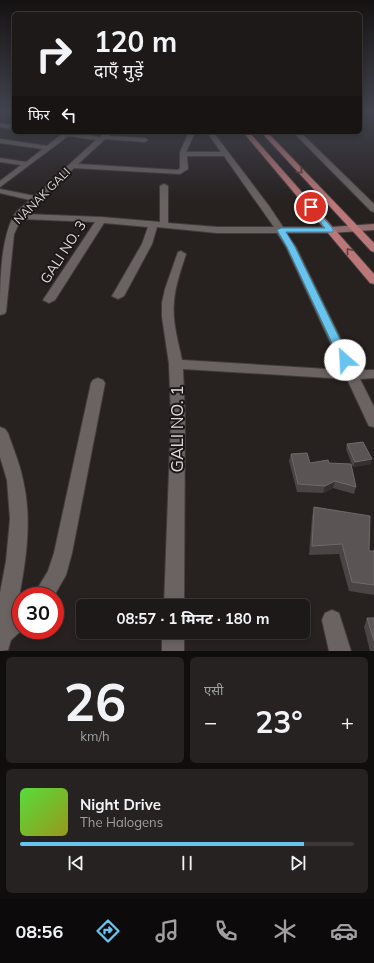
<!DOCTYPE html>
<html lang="hi">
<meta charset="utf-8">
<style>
:root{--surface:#1d1918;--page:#252221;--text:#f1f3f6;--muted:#a0a0a2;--line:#3b3837;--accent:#67c4ef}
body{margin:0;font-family:Mulish,"Noto Sans Devanagari",sans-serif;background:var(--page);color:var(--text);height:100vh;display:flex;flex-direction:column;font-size:15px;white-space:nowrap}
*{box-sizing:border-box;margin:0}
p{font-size:13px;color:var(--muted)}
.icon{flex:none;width:22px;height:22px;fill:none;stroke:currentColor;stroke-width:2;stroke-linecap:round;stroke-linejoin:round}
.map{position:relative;height:651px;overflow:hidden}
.details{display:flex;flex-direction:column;gap:6px;padding:6px;background:#100e0d;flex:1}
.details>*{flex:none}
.banner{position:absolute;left:12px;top:12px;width:350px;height:122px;border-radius:6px;box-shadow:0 2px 6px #0003,0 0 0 1px var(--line);background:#1d1918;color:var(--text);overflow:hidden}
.speed{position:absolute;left:12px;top:587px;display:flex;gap:8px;font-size:20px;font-weight:700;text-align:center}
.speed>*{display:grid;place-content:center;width:52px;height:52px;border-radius:50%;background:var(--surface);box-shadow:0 2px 6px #0003,0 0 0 1px var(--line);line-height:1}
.speed .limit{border:6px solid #d22;background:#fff;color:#111}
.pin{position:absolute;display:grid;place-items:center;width:34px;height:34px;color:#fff;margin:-17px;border:2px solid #fff;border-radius:50%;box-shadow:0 1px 4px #0007}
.me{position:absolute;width:44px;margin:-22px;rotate:334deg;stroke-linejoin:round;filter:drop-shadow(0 0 3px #0008)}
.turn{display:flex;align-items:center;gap:14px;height:84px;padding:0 16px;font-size:18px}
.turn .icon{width:52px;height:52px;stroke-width:2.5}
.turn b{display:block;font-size:28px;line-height:34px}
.then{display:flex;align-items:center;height:38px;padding:0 16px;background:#0003;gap:8px;font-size:15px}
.big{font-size:30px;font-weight:700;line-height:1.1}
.details .card{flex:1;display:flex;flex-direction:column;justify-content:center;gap:6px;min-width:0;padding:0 14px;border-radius:6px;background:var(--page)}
.details .dial{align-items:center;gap:0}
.dial b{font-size:52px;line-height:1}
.song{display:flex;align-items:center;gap:12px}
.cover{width:48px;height:48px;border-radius:6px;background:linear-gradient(135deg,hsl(110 70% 55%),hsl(60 70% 35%))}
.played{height:4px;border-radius:2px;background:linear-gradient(90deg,var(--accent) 85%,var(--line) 85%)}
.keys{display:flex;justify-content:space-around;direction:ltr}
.heat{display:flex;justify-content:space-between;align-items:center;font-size:22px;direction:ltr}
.details .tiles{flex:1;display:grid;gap:6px;grid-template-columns:1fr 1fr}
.card:last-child{grid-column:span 2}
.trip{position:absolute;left:76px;top:599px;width:234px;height:40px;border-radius:6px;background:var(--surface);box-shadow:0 2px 6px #0003,0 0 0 1px var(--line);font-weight:700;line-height:40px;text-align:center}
.menu{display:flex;height:64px;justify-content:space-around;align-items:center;background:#0c0a0a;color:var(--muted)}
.menu .icon{width:28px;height:28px}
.menu .on{color:var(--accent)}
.menu b{font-size:18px;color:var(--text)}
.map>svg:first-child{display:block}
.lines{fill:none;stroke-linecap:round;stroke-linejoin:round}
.street-casing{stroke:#413c3c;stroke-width:2}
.secondary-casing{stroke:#413c3c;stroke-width:2}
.primary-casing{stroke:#413c3c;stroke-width:2}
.street{fill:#6a6362;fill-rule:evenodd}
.secondary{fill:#936d6d;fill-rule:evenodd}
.primary{fill:#bc7778;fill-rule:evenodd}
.wall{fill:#4b4444}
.shaded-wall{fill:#362f2f}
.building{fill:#5b5454;stroke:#6f6969}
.oneway{stroke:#5d3d3e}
.route{fill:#67c4ef;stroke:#437f9b}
.labels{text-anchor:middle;stroke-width:4;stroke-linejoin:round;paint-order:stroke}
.far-street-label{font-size:12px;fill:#dedada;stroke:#1d1717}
.street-label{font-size:14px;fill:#dedada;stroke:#1d1717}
.near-street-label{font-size:17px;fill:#dedada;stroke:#1d1717}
</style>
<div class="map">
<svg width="374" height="651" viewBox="0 0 374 651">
<rect width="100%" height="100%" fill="#272120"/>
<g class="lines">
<defs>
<path id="street" d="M0 123 14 125V129L0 127Z
M49 132H67L100 137 105 132H112L109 136 145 138 148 140 145 142 105 139 78 164 178 170 180 168V152L189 132H195L186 152H221L207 132H213L269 206 283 227H331L336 230 331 233H286L296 247 356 370H374V378L360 379 374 407V427L369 426 367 422 347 379 183 369 185 417 184 606H164L171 417 169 364 162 317V303L165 289 178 252 181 251 186 254C181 270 175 286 174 302 172 321 178 341 182 360L343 370 286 247 277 233H217L157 227 152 244 124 296 118 299 112 296 142 244 148 227 104 223 55 300 49 303 43 300 95 222 21 219 14 234 6 312 4 314 0 315C0 285 0 241 14 215 18 209 25 205 30 200L0 193V189L35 196 96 140 68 136 0 187V181L21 165 0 162V158L26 162 43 149 0 143V139L47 146 61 135ZM187 156H224L274 227H217L168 223V186L164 184 160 186V222L101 217 25 214 74 168 180 174 188 169Z
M293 132H300L374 204V212L371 211Z
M98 378 103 380 105 383 72 553 66 575 54 596H33L48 571 54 553 91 383 93 380Z
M0 427 5 429 8 433C13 448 20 464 23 480 33 522 25 567 17 608L21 607 22 630 11 640 8 650 0 651V593L6 561 10 519 7 480 0 457Z
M332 610 339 613 351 651H329L322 620 325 613Z
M162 632H184V651H162Z"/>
<path id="secondary" d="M374 224V230L331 233 326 230 331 227Z"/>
<path id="primary" d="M243 132H249L374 274V284L370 283Z
M261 132H267L374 243V252L371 251Z"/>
</defs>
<use href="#street" class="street-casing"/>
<use href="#secondary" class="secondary-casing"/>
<use href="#primary" class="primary-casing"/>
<use href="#street" class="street"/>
<use href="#secondary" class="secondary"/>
<use href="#primary" class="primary"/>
</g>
<path class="wall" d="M347 444 371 464 353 467 346 449Z
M291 454 310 463H329L356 487 354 494 333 488 323 493 297 492 289 461Z
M314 507 369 551H374V595L349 591 339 554 309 555 312 517Z
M367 618H374V651H370L364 627Z"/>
<path class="shaded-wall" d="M372 459 371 464 353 467 355 462Z
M335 481 333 488 323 493 325 486Z"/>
<path class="building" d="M363 442 372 459 355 462 347 444Z
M307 453 310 463 328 460 329 463 351 464 356 487 335 481 325 486 298 484 291 454Z
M314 507 370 516 369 551H374V585L352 582 342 544 312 546Z
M367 618H374V641Z"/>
<defs><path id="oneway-chevron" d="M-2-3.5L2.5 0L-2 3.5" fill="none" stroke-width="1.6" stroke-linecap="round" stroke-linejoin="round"/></defs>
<g class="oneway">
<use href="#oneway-chevron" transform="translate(300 171) rotate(47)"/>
<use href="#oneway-chevron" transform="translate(349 251) rotate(-130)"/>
</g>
<linearGradient id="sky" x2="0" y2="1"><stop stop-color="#151212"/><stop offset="0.55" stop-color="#41434e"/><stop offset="1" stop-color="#41434e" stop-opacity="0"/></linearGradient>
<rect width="374" height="202" fill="url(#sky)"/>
<path class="route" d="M309 206H313L333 229V232H286L295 247 350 360 345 364 340 360 287 247 277 230 281 228H325L309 208Z"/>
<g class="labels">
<g class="far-street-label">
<text transform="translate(42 196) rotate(-45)" y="4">NANAK GALI</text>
</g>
<g class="street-label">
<text transform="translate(63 252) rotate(-57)" y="5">GALI NO. 3</text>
</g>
<g class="near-street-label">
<text transform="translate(177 429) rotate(-90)" y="6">GALI NO. 1</text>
</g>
</g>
</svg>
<div class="speed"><div class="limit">30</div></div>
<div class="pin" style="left:311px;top:207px;background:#d93025"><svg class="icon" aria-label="arrive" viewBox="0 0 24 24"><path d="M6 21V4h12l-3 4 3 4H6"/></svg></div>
<svg class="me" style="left:345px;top:360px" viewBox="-20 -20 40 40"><circle r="19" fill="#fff"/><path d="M0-13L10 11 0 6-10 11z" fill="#67c4ef"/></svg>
<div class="trip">08:57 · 1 मिनट · 180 m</div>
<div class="banner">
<div class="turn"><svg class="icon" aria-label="right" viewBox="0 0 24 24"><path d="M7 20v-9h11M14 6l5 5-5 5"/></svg><div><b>120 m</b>दाएँ मुड़ें</div></div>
<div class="then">फिर<svg class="icon" aria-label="left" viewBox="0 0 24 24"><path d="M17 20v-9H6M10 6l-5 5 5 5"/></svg></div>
</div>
</div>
<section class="details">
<div class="tiles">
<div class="card dial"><b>26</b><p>km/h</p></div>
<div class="card"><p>एसी</p>
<div class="heat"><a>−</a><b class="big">23°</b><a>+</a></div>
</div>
<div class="card">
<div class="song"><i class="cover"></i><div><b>Night Drive</b><p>The Halogens</p></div></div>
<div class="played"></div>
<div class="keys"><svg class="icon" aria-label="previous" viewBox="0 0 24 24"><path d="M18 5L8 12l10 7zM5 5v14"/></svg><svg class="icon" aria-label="pause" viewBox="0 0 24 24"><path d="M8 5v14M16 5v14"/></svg><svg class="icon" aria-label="next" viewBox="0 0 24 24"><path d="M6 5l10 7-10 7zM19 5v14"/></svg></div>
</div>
</div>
</section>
<nav class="menu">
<b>08:56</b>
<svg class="icon on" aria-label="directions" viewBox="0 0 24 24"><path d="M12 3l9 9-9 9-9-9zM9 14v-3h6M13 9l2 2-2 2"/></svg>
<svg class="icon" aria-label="music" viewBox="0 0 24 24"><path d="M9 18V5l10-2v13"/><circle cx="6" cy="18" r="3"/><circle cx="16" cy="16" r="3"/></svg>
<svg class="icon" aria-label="phone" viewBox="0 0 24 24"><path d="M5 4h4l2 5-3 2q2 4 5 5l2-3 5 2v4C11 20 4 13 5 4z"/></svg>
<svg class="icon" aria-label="climate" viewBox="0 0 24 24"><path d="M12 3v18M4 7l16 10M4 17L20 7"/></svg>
<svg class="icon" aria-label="car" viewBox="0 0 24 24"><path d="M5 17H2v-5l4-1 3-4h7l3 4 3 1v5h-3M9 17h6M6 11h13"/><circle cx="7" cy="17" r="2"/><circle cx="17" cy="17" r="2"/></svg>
</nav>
